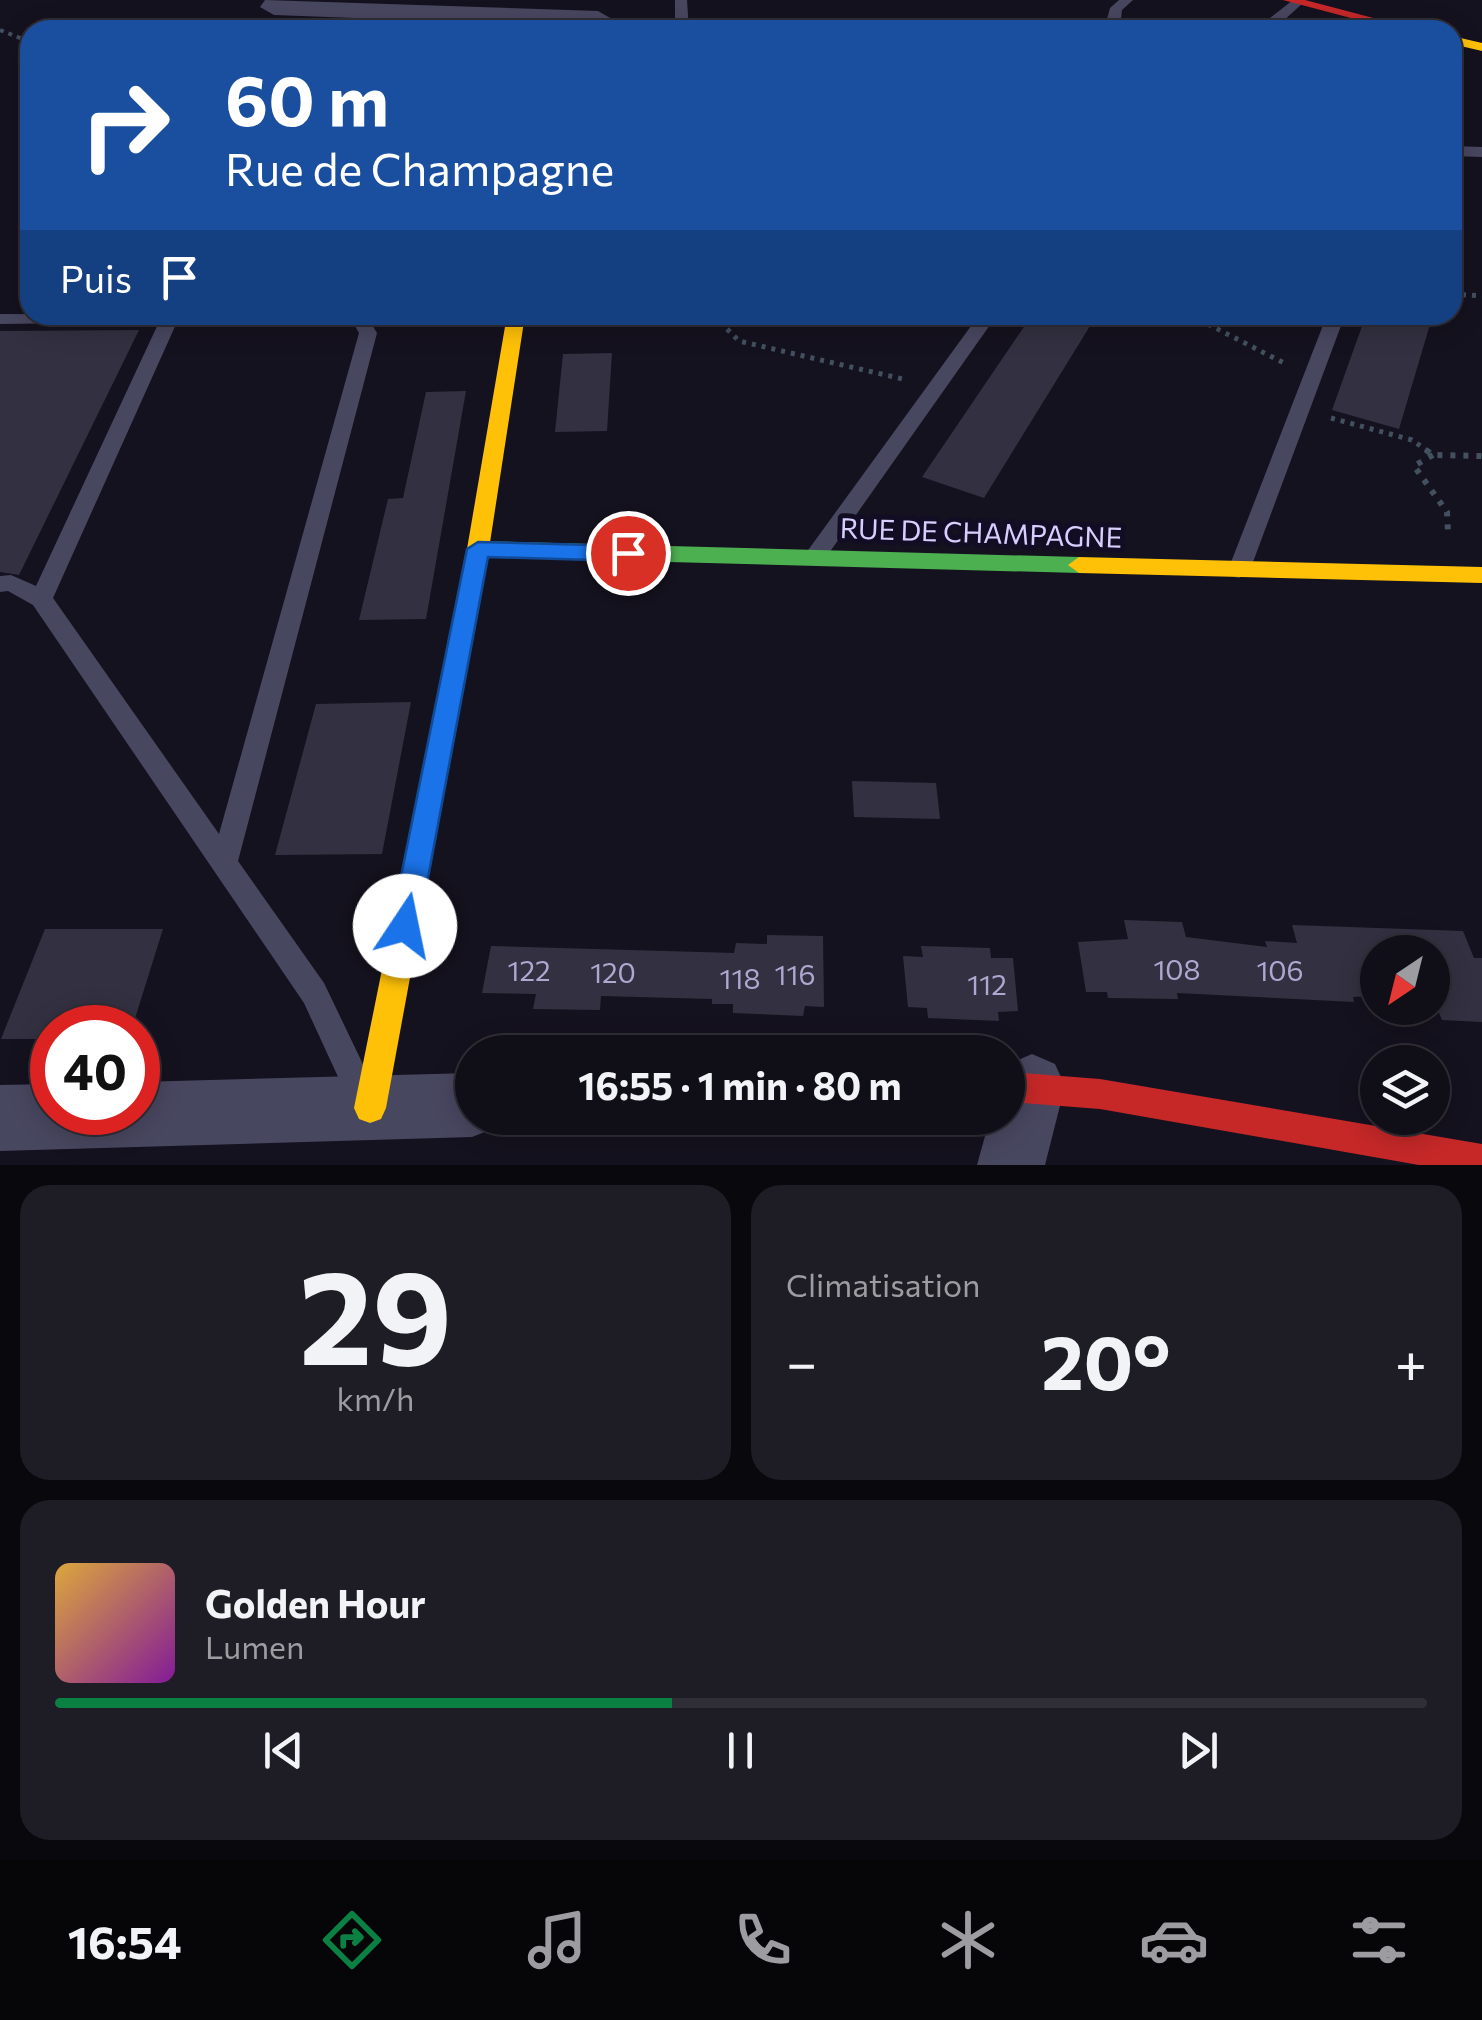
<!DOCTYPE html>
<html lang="fr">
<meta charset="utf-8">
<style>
:root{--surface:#100e17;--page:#1e1c24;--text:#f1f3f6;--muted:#9c9ca1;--line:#302e36;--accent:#0b8043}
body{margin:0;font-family:Commissioner,sans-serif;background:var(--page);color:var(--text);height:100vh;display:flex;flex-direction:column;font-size:38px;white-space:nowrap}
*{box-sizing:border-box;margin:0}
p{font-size:32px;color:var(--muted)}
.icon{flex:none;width:55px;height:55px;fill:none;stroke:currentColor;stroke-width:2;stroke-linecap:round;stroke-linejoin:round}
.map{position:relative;height:1165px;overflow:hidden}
.panel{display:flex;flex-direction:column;gap:20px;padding:20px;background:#09080d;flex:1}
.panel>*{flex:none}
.guide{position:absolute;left:20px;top:20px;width:1442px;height:305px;border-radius:30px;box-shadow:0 5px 25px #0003,0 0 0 2px var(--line);background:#1a4fa0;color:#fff;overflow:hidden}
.needle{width:65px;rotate:215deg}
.fabs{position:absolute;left:1360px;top:935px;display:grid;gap:20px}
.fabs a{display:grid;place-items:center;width:90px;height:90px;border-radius:50%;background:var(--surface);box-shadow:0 5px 25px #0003,0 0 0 2px var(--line);font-size:50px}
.speed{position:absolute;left:30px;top:1005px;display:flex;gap:20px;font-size:50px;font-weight:700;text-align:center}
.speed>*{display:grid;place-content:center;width:130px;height:130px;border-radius:50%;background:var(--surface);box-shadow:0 5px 25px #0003,0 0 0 2px var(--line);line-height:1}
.speed .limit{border:15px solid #d22;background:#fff;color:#111}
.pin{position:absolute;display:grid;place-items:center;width:85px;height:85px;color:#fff;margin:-42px;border:5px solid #fff;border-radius:50%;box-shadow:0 2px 10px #0007}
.me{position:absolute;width:110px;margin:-55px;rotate:11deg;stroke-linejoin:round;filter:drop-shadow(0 0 8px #0008)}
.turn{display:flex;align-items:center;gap:35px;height:210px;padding:0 40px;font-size:45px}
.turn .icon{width:130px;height:130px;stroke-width:2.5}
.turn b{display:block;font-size:70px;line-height:85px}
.then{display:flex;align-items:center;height:95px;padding:0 40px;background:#0003;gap:20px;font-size:38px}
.big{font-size:75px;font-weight:700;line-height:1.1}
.panel .card{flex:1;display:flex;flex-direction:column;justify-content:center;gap:15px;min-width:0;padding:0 35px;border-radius:30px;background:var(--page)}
.panel .dial{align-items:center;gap:0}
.dial b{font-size:130px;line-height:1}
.song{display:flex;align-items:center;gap:30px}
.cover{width:120px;height:120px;border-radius:15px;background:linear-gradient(135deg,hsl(40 70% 55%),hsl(290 70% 35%))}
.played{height:10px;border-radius:5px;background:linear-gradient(90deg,var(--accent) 45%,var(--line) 45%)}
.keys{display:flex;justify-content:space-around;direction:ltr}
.heat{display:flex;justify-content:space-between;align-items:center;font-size:55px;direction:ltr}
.panel .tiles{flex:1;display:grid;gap:20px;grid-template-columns:1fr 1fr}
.card:last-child{grid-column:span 2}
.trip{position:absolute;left:455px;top:1035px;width:570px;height:100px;border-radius:50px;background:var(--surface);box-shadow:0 5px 25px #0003,0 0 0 2px var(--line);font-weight:700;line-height:100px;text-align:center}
.tab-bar{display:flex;height:160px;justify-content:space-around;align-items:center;background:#060609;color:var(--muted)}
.tab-bar .icon{width:70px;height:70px}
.tab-bar .on{color:var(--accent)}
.tab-bar b{font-size:45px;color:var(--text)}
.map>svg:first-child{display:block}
.building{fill:#333041}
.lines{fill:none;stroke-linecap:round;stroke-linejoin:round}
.path-far2{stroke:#435060;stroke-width:4;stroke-dasharray:4 5;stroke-linecap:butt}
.path-far1{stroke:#435060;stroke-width:5;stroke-dasharray:4 6;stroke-linecap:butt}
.path{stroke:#435060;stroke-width:6;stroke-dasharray:5 8;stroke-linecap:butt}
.lane{fill:#484760;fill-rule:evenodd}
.street{fill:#484760;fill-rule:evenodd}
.fast{fill:#4caf50;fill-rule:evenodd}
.slow{fill:#ffc107;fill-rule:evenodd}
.jam{fill:#c62828;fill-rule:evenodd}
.route{fill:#1a73e8;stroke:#114b97;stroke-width:2.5}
.labels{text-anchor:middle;stroke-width:10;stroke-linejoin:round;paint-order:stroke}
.street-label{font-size:28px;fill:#d7d0ff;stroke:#120d24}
.near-number-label{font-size:28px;fill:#aea8d0}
</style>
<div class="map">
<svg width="1482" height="1165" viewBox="0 0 1482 1165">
<rect width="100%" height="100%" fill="#15121f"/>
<path class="building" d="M1032 315 1090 326 984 498 922 477Z
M1366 315H1408L1431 321 1399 429 1332 410Z
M139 330 19 575 0 572V331Z
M612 353 607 431 555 432 563 354Z
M466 391 426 619 359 620 388 499 403 498 426 392Z
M411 702 382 854 275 855 316 704Z
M852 781 936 783 940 819 854 817Z
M1124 920 1182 922 1186 937 1267 947 1265 941 1297 943 1292 925 1463 931 1474 958H1482V1022L1442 1020 1432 997V952H1378V996L1353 997 1354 1002 1177 993 1178 999 1108 998 1107 992H1086L1078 942 1128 939Z
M45 929H163L132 1028H52V1039H1Z
M767 935 823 936 824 1007 805 1006 803 1016 733 1013V1004H712V999L601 996 600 1010 533 1009 536 994 482 993 491 946 734 953 736 943 767 944Z
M921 946 990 948 991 958H1013L1018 1011 998 1012 999 1021 928 1018 927 1008 908 1007 903 956 923 957Z"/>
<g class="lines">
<path class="path-far2" d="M0 30 30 42"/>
<path class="path-far1" d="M1452 294 1482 296
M713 315 739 341 907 380
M1190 315 1284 363
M1331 418 1412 440 1429 452"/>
<path class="path" d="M1426 450 1433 455 1482 456
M1433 455 1414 466 1447 512 1448 532"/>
<path class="lane" d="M675 0H687L689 30H675Z
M1119 0H1133L1122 10 1121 19 1129 30H1115L1107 19 1110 8Z
M1293 0 1304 2 1281 23 1279 30H1265L1270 18Z
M1452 146 1482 147V157L1452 156Z
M0 314 264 315 255 320 177 322 53 598 219 834 359 333 355 326 337 315 368 318 377 333 238 861 324 983 371 1081 367 1092 356 1096 345 1092 304 1003 33 605 8 591 0 592V576L11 575 36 586 159 322 0 324Z
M979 315H997L822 563H806L803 558 806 553Z
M1327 315H1345L1250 570 1239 578 1231 576 1228 570Z"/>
<path class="street" d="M265 0 598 11 612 19 598 27 274 15 260 7Z
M1032 1054 1055 1064 1065 1086 1045 1165H977L990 1118H1008L1009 1064Z
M472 1073V1118H500L495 1128 472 1137 0 1151V1085L52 1084V1112H138V1082Z"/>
<path class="fast" d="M478 541 1079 557 1090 565 1079 573 478 557 467 549Z"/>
<path class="slow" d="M1452 36 1482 43V51L1452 44Z
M507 315H525L489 549 386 1108 381 1119 370 1123 359 1119 354 1108 467 549Z
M1079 557 1482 567V583L1079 573 1068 565Z"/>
<path class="jam" d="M1283 0H1305L1419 30H1396Z
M1008 1072 1100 1079 1482 1144V1165H1419L1100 1109 1008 1102Z"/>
</g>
<path class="route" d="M478 542 628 546 639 553 628 561 488 557 419 926 415 934 405 938 395 934 391 926 467 549Z"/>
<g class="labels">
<g class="street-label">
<text transform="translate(981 533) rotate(2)" y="10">RUE DE CHAMPAGNE</text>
</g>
<g class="near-number-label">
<text x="1177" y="980">108</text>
<text x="529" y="981">122</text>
<text x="1280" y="981">106</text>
<text x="613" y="983">120</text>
<text x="795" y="985">116</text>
<text x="740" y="989">118</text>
<text x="987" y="995">112</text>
</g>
</g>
</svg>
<div class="fabs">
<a><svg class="needle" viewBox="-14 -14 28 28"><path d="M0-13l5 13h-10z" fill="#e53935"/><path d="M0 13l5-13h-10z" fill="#9c9ca1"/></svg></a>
<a><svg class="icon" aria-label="layers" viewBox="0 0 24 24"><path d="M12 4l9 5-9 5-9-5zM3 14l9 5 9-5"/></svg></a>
</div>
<div class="speed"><div class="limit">40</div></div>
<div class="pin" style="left:628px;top:553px;background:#d93025"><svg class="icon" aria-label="arrive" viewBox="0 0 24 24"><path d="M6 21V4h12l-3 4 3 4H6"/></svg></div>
<svg class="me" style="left:405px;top:926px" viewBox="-20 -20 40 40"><circle r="19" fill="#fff"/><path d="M0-13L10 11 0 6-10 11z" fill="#1a73e8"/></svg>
<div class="trip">16:55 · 1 min · 80 m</div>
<div class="guide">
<div class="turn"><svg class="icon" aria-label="right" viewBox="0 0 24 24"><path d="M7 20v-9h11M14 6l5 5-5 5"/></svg><div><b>60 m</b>Rue de Champagne</div></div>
<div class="then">Puis<svg class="icon" aria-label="arrive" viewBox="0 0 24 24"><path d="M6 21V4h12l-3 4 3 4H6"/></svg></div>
</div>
</div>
<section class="panel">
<div class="tiles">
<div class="card dial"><b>29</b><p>km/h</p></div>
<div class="card"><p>Climatisation</p>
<div class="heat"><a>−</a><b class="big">20°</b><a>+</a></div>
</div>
<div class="card">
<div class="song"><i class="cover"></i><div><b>Golden Hour</b><p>Lumen</p></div></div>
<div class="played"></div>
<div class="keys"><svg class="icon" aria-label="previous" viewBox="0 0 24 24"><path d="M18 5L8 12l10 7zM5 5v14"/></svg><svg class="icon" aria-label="pause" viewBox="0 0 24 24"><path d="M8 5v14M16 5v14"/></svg><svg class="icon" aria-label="next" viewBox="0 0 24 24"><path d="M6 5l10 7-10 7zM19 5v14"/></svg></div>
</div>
</div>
</section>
<nav class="tab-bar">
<b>16:54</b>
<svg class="icon on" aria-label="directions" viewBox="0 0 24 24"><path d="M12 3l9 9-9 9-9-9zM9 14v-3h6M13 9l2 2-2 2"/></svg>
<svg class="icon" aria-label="music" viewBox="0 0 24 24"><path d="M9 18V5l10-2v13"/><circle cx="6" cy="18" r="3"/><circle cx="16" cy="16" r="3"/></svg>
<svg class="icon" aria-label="phone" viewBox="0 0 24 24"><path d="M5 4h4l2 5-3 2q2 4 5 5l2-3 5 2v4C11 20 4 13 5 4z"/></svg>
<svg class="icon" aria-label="climate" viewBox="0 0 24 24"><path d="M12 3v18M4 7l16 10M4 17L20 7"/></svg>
<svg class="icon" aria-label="car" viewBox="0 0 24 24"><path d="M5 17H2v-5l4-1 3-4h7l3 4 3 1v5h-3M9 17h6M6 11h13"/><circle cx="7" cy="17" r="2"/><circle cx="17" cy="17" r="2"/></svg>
<svg class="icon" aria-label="filters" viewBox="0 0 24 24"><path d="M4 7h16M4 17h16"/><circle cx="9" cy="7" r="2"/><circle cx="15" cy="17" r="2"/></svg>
</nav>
